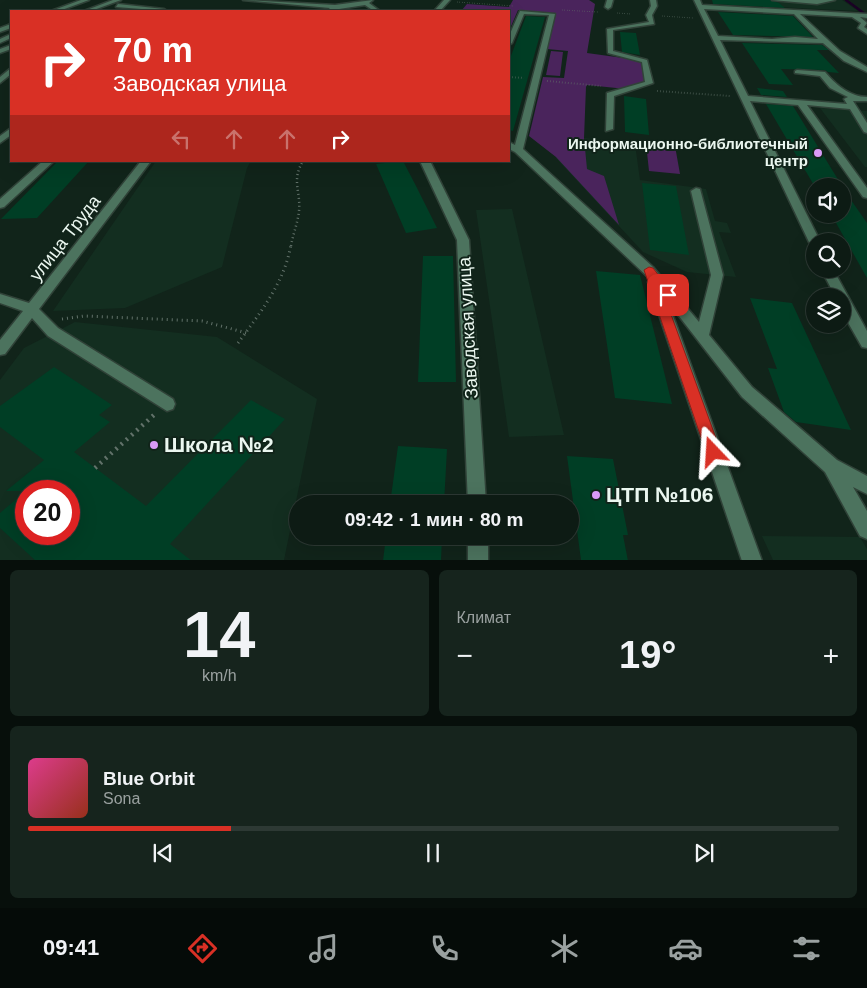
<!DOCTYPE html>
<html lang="ru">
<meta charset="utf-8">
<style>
:root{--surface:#0d1b14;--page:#16241d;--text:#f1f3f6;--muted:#9aa1a0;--line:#2d3934;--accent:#d93025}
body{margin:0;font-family:Arial,sans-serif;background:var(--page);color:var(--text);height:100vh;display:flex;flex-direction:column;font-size:19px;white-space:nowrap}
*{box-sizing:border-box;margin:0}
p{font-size:16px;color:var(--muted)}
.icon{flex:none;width:28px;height:28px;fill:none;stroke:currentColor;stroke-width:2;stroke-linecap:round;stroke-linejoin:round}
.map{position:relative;height:560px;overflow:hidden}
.side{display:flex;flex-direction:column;gap:10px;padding:10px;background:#070f0b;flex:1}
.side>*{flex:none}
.banner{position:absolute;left:10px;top:10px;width:500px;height:152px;border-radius:0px;box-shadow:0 5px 20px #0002,0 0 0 1px var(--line);background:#d93025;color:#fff;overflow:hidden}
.controls{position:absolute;left:806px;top:178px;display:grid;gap:10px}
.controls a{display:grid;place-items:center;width:45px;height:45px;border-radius:50%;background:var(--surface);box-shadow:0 5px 20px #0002,0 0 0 1px var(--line);font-size:25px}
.speed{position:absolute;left:15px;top:480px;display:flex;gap:10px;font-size:25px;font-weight:700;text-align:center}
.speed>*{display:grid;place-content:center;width:65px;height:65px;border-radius:50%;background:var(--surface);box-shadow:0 5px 20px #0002,0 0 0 1px var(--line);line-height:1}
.speed .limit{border:8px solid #d22;background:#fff;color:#111}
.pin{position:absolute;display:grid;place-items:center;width:42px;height:42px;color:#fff;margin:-21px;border-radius:10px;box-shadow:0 2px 8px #0006}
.me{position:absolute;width:55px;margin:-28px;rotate:340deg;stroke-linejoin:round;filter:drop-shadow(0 0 4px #0008)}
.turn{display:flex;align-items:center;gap:18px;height:105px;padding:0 20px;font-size:22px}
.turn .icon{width:65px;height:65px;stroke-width:2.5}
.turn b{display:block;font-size:35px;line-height:42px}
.lanes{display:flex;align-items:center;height:48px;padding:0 20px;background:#0003;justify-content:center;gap:25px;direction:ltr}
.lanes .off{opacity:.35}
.big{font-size:38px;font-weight:700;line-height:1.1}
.side .card{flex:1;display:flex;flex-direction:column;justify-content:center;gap:8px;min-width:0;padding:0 18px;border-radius:8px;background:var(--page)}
.side .dial{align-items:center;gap:0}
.dial b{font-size:65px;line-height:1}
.song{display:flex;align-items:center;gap:15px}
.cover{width:60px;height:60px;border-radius:8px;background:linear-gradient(135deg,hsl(330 70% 55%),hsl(10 70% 35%))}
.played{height:5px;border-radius:2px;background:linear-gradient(90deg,var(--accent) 25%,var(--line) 25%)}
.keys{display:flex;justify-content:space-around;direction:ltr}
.heat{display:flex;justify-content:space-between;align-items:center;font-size:28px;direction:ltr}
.side .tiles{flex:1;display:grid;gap:10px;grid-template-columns:1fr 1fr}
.card:last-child{grid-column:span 2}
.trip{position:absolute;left:289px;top:495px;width:290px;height:50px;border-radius:25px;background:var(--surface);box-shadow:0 5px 20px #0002,0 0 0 1px var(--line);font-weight:700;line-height:50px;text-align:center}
.tabs{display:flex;height:80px;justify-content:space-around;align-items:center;background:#050b08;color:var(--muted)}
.tabs .icon{width:35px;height:35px}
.tabs .current{color:var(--accent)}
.tabs b{font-size:22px;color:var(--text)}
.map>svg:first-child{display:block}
.built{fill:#132e20;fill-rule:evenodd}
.green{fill:#4a245c}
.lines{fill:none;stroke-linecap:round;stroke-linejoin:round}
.stream{stroke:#1a0224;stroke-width:2.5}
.building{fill:#003e25}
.minor-casing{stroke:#304238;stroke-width:3}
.path-far4{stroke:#62726a;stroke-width:1;stroke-dasharray:0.5 2;stroke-linecap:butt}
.path-far3{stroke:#62726a;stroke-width:2;stroke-dasharray:0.5 2.5;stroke-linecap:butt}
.path-far2{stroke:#62726a;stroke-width:2.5;stroke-dasharray:1 3;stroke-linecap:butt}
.path-far1{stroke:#62726a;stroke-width:3;stroke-dasharray:1 4;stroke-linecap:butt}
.path{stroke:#62726a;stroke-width:4.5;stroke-dasharray:2 5;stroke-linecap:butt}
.minor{fill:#4c735e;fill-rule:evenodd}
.route{fill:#d93025;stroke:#8d1f18}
.poi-dot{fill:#d99af7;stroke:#11241a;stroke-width:2}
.labels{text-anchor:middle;stroke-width:4;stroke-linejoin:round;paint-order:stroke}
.far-poi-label{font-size:15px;font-weight:bold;fill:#ebf7f0;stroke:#11241a;text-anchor:end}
.street-label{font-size:18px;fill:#ebf7f0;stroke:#11241a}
.near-poi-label{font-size:21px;font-weight:bold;fill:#ebf7f0;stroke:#11241a;text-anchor:start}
</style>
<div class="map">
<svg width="867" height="561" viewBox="0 0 867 561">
<rect width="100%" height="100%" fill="#11241a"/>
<path class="built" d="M744 0H842L858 11 759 6Z
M820 108 867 111V167H865Z
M559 135 635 144 640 180 706 189 715 221 727 223 731 233 719 232 736 277 687 272 643 252 556 158Z
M156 161H251L247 168 222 267 125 308 53 311Z
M512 209 564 435 509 437 476 210Z
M75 322 217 337 317 399 284 560H0V380L24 348ZM26 491H69V534H26Z
M762 536 860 537 867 549V560H773Z"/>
<path class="green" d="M513 0H589L595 4 587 53 645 61 649 83 626 89 587 85 586 87 584 138 587 169 604 176 619 225 556 157 529 136 543 77 564 78 568 51 547 49 556 14 518 10 509 31V11H461L467 4 509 7Z
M551 51 563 52 560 76 546 75Z
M646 143 675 146 680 174 649 171Z"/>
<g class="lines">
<path class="stream" d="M846 0 865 14"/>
</g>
<path class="building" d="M712 0H770L779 3 785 8 713 4Z
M718 12 793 16 813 37 733 35Z
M526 16 545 17 513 131 509 130V61Z
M620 32 636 33 640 55 622 52Z
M742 43 822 45 829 50H817L839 73 828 72 825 70 781 69 793 85 769 84Z
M757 88 783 91 787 97 761 95Z
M624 96 646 99 649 135 625 132Z
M766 104 793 106 842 186 815 187Z
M58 161H89L37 218 1 219Z
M403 161 415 184 437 228 406 233 376 164Z
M642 183 676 186 689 255 650 250Z
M842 187 867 223V278L831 214H842Z
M423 256H453L456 382H418Z
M596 271 640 275 672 404 615 398Z
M750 298 792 303 851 430 796 422 784 412 768 368 777 369Z
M54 367 112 405 99 415 110 422 74 452 146 506 251 400 285 419 170 544 192 561H36L0 528V513L26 491V534H69V491H6L44 460 0 427V406Z
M398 446 447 449 444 504H390Z
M567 456 613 459 628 535H623L628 561 581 560Z
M386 536H442L441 561H383Z"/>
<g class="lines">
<defs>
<path id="minor" d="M81 0H89L59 11H51Z
M113 0H121L91 11H84Z
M243 0 335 5 373 0 369 3 380 11H374L365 5 326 11 330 8Z
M444 0H450L440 11H434Z
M607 0H613L611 7 608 9 605 7Z
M650 0H656L657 6 652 15 654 24 613 30V51L647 60 653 83 614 96 613 129 606 131 607 93 645 82 642 62 608 53 607 29 649 22 646 15 651 6Z
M694 0H700L702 5 867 14V18L860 17 867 23 864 27 867 29V34L858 28 861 23 852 17 800 14 840 51 867 67V72L844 61 823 43 720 40 748 96 847 104 844 99 848 97 830 88 820 76 795 73V71L797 70 825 72C835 84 850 97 867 97V101H853L867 123V133L864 132 850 109 807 105 867 188V198L863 197 798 105 750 101 820 241H815V246L809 242ZM704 9 794 14 818 39 795 37 772 39 718 36Z
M772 0H835L817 4Z
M118 4 164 9 167 11 116 7Z
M520 11 555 14 523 149 653 267 699 322 711 275 691 191 696 188 700 189 723 275 709 335 752 387 837 460 867 476V494L853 487 867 511V539L860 536 825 472 742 397 668 302 762 561H742L648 282 650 279 515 152 509 149V142L515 145 549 15 524 14 512 43 509 45V36Z
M11 24V28L0 32V28Z
M11 34V38L0 43V39Z
M11 45V49L0 53V49Z
M11 68V74L0 83V77Z
M11 128V135L0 143V136Z
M43 161H54L4 207 0 208V199Z
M141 161H151L39 309 58 328 173 399 175 404 173 409 167 411 48 336 32 318 5 354 0 355V340L23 311 0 303V294L29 303Z
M420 161H430L469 240 486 504H468L457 240Z
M821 269H833L867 331V348L862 347 842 312V296H835Z
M468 536H488V561H468Z"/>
</defs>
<use href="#minor" class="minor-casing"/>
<path class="path-far4" d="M457 2 513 6
M562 10 598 12
M617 13 631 14
M662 16 693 18"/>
<path class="path-far3" d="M509 77 524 78
M547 81 601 86
M657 91 730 96"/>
<path class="path-far2" d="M291 246C293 234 298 222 299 211 301 191 291 181 303 161"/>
<path class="path-far1" d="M62 319 84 316 202 321 247 333
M238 343C260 313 285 282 291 244"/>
<path class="path" d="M95 468 155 414"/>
<use href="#minor" class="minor"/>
</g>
<path class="route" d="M649 267 653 268 674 295 672 297 665 298 721 452 719 457 713 459 708 457 706 452 644 270Z"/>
<g class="poi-dot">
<circle cx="818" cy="153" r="5"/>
<circle cx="154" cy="445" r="5"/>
<circle cx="596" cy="495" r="5"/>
</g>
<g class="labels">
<g class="far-poi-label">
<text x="808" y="149">Информационно-библиотечный<tspan x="808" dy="17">центр</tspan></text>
</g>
<g class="street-label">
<text transform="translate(65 238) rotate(-52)" y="6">улица Труда</text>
<text transform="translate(468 328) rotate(-93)" y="6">Заводская улица</text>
</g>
<g class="near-poi-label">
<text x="164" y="452">Школа №2</text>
<text x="606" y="502">ЦТП №106</text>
</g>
</g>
</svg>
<div class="controls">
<a><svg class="icon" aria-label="sound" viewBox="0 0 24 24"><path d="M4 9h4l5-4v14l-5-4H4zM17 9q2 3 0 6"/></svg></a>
<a><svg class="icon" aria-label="search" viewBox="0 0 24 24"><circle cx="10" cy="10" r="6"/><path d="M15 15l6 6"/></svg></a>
<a><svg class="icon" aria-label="layers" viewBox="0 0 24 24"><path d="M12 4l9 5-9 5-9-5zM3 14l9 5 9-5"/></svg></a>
</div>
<div class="speed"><div class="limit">20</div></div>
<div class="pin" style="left:668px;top:295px;background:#d93025"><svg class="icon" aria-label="arrive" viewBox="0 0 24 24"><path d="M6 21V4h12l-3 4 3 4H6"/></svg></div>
<svg class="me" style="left:713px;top:452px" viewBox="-20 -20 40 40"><path d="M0-17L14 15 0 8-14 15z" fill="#d93025" stroke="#fff" stroke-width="4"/></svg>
<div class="trip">09:42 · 1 мин · 80 m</div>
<div class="banner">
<div class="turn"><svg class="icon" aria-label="right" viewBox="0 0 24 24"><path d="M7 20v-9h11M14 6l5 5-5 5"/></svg><div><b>70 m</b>Заводская улица</div></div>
<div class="lanes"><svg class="icon off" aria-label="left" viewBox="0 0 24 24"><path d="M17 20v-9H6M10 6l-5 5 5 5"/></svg><svg class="icon off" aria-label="ahead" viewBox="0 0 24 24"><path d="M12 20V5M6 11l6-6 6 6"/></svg><svg class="icon off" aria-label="ahead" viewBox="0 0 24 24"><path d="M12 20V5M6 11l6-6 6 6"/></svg><svg class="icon" aria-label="right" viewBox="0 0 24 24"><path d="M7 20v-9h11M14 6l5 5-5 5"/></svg></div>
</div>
</div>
<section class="side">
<div class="tiles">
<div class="card dial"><b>14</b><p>km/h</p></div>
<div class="card"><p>Климат</p>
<div class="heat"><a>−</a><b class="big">19°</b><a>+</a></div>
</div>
<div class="card">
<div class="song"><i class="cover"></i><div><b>Blue Orbit</b><p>Sona</p></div></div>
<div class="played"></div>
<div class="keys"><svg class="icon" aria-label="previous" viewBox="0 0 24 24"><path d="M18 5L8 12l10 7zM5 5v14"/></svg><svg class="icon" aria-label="pause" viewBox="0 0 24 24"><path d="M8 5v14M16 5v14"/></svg><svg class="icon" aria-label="next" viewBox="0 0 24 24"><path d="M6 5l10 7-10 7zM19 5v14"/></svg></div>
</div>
</div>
</section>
<nav class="tabs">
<b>09:41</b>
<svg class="icon current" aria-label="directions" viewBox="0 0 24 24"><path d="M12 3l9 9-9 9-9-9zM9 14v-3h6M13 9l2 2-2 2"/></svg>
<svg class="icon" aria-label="music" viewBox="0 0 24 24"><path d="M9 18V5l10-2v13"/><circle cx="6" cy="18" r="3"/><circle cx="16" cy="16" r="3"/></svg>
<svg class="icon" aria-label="phone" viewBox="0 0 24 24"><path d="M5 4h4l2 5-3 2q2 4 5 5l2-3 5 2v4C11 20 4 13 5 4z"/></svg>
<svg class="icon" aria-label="climate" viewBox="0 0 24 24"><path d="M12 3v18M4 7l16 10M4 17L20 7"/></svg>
<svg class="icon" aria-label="car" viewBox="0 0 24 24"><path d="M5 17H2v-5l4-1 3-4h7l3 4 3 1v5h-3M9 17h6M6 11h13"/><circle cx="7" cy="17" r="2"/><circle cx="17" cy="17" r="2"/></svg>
<svg class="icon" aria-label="filters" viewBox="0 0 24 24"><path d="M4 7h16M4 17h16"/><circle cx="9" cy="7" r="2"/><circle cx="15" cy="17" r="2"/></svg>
</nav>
